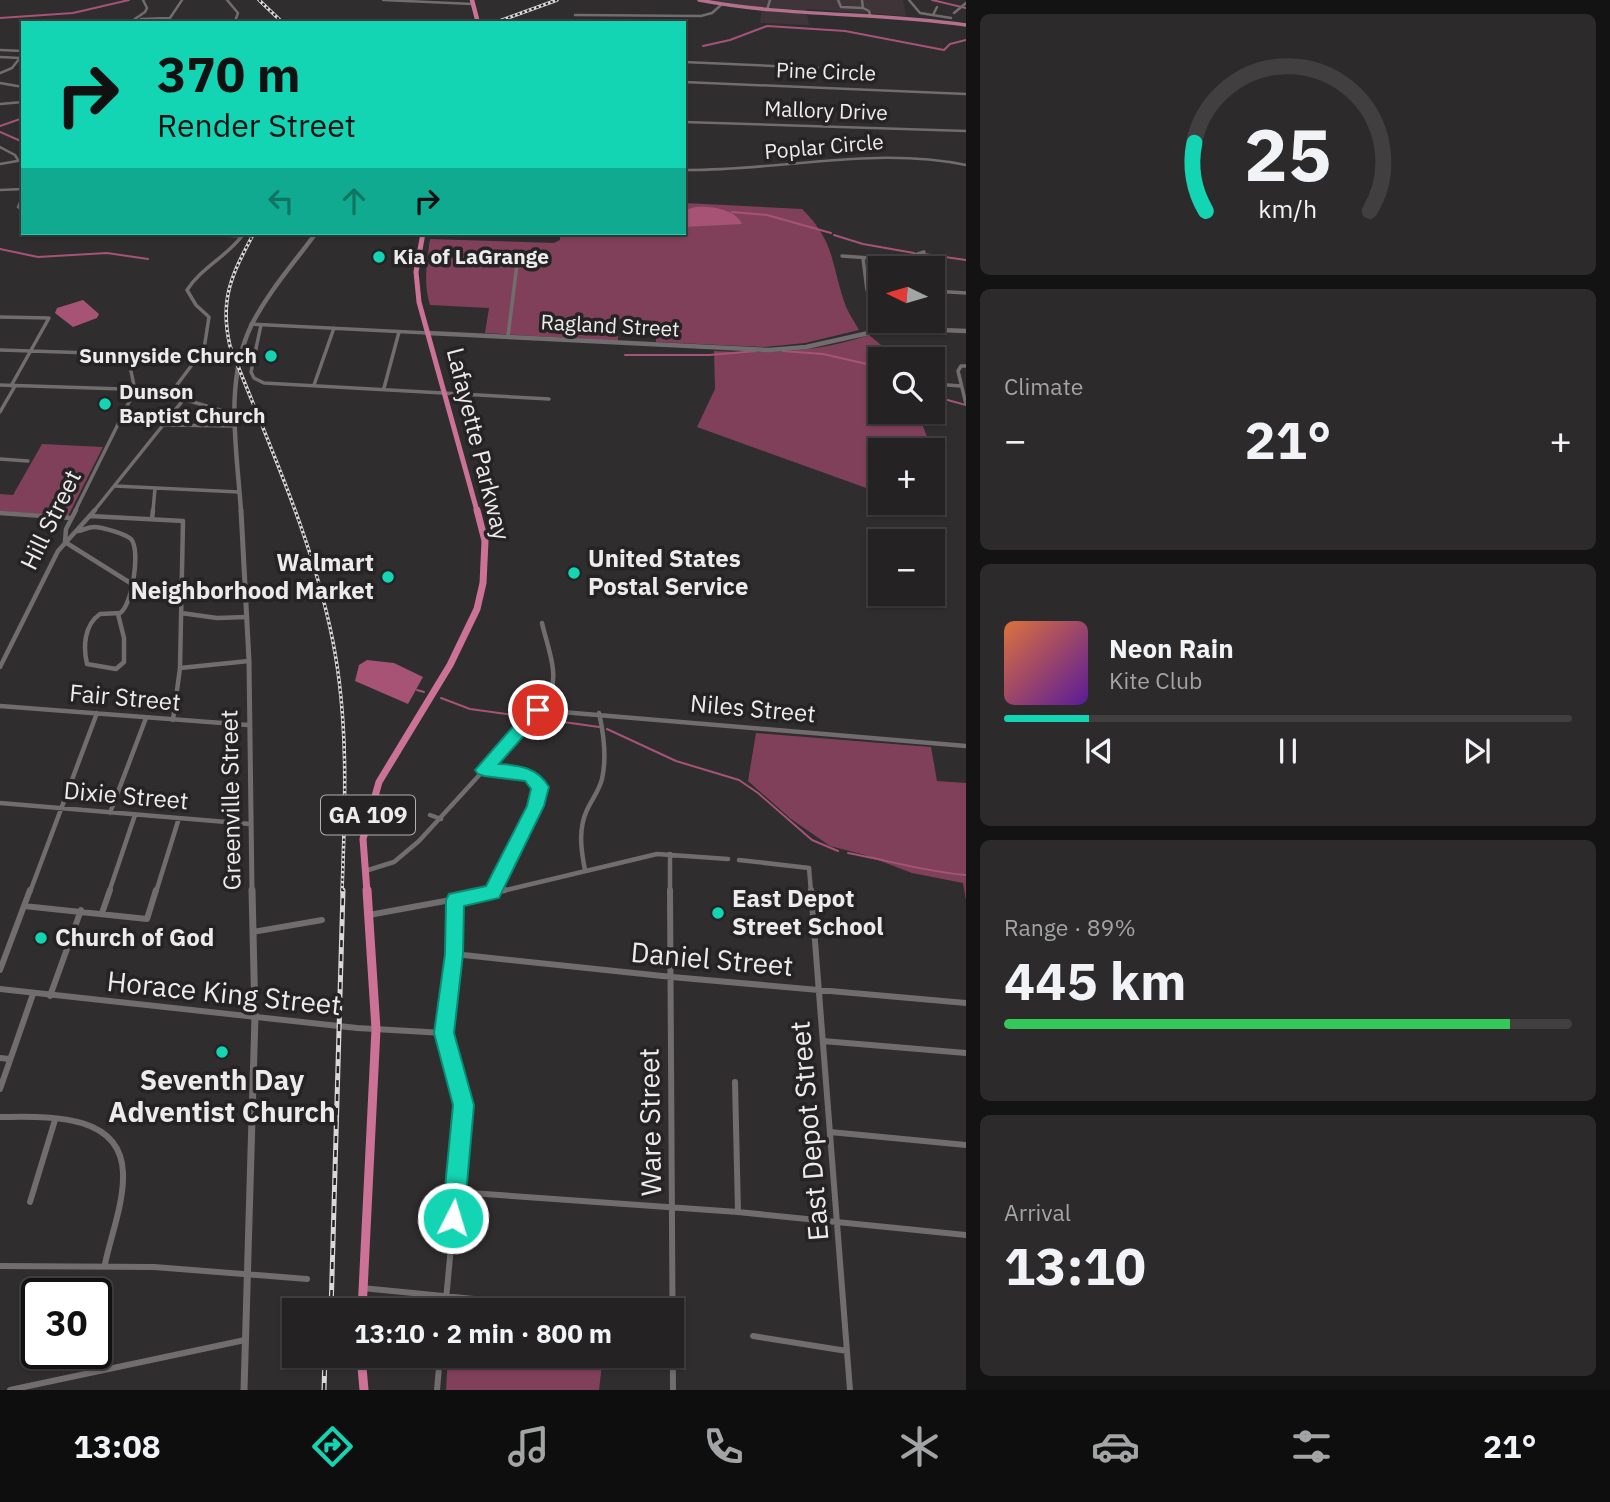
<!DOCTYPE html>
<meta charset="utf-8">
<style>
:root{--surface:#242222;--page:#2c2a2a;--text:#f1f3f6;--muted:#a3a4a5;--line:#413f40;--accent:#13d5b3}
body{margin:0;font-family:"IBM Plex Sans",sans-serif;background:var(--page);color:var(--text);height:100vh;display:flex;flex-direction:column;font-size:26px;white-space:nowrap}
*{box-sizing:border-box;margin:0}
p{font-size:23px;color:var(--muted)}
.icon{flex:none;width:38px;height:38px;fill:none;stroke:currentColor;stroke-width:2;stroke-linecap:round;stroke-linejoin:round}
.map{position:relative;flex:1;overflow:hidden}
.sheet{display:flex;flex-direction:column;gap:14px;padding:14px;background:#141313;width:644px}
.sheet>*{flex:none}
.hud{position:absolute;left:21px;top:21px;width:665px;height:214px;border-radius:0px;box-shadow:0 2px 5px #0004,0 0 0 2px var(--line);background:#13d5b3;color:#111;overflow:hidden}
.needle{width:46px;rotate:275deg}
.tools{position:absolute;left:868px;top:256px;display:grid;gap:14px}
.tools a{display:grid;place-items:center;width:77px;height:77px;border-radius:0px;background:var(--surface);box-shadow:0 2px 5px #0004,0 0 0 2px var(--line);font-size:35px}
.speed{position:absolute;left:21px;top:1278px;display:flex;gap:14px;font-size:35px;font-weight:700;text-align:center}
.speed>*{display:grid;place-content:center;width:91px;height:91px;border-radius:50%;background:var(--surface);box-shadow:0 2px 5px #0004,0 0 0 2px var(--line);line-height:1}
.speed .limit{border:4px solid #111;border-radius:10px;background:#fff;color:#111}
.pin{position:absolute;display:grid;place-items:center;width:60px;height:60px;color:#fff;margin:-30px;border:4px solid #fff;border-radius:50%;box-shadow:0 2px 7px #0007}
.me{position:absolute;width:77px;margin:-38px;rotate:5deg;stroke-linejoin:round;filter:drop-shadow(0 0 5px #0008)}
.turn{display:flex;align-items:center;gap:24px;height:147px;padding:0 21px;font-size:32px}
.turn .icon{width:91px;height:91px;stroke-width:2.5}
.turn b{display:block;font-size:49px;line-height:60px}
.lanes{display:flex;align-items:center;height:66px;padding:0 21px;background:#0003;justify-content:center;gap:35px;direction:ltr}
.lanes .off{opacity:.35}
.big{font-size:52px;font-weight:700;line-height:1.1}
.sheet .tile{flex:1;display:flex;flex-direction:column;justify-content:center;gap:10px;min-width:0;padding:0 24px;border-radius:10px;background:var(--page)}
.sheet .dial{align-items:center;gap:0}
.dial svg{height:182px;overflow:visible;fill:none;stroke:var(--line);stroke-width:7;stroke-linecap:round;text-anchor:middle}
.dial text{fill:var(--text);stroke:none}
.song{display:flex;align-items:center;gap:21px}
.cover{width:84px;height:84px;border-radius:10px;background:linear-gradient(135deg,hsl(20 70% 55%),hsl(270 70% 35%))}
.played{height:7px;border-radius:4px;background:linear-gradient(90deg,var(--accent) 15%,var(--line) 15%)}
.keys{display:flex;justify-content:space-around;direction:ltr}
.heat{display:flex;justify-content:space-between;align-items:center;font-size:38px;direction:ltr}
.charge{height:10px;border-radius:5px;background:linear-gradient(90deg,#34c759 89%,var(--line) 0)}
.trip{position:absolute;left:282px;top:1298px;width:402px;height:70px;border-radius:0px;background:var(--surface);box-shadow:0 2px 5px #0004,0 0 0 2px var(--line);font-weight:700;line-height:70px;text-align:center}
.tab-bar{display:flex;height:112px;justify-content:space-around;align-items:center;background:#0e0e0e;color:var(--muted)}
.tab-bar .icon{width:49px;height:49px}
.tab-bar .selected{color:var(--accent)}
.tab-bar b{font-size:32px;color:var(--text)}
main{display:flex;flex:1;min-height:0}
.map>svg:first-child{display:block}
.built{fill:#3f3538}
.green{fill:#80405a}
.water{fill:#a65375}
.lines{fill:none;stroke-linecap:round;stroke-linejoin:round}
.stream{stroke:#a65375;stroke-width:2}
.minor-far3{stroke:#716d6e;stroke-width:2.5}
.minor-far2{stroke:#716d6e;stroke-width:3.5}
.minor-far1{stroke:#716d6e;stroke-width:4.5}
.minor{stroke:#716d6e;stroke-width:6}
.tertiary-far2{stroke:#716d6e;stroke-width:4.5}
.tertiary-far1{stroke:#716d6e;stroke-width:5}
.tertiary{stroke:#716d6e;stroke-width:7}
.primary{stroke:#b5718c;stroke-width:3.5}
.trunk-far3{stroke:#cc7296;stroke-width:4.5}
.trunk-far2{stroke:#cc7296;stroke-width:5}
.trunk-far1{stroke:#cc7296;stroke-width:7}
.trunk{stroke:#cc7296;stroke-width:9}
.rail-far1-casing{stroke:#dad8d8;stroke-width:3.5}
.rail-casing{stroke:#dad8d8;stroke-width:5}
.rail-far1{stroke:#262324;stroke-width:2;stroke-dasharray:2.5;stroke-linecap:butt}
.rail{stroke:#262324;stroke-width:2.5;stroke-dasharray:7;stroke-linecap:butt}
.route{fill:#13d5b3;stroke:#0c8a74;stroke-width:2}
.poi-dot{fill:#13d5b3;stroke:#262324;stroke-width:2.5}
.labels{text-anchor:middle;stroke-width:7;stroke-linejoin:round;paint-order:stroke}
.far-street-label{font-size:21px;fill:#edebeb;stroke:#262324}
.far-poi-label{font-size:21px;font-weight:bold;fill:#edebeb;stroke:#262324;text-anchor:start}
.shield{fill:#262324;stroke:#b1afaf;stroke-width:2}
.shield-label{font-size:23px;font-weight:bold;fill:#edebeb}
.street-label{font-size:24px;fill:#edebeb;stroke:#262324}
.poi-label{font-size:24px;font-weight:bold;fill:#edebeb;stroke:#262324;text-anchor:start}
.near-street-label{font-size:28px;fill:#edebeb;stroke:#262324}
.near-poi-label{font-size:28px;font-weight:bold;fill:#edebeb;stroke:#262324}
</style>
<main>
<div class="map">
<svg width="966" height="1390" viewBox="0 0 966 1390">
<rect width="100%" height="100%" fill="#302d2e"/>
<path class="built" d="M710 0H903L906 16 806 9 809 25 760 23 762 8Z"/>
<path class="green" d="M684 203 802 209C834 240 831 262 844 301 847 311 854 321 859 330L805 343 765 347 656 342V321L618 319V341L485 333 489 308 430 305C423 283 427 261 430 239L554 243 560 240V233H684Z
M869 335 898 359H880V411H917L931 447 930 450H880V484L869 489 697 427 715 389 714 351C768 353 817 353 869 335Z
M42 444 103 447 68 516 0 511V494L13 495Z
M756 733 931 747 937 781 966 783V900L963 883 912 873 865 855 830 846 791 819 748 781Z
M448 1356H603L599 1390H446Z"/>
<path class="water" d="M696 207C711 206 735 209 742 224L684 227V210Z
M83 300 99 314 97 318 73 327 55 313 57 308Z
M367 660 394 663 423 677 408 704 355 681 359 665Z"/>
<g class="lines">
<path class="stream" d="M932 0 966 8
M0 18 73 13 129 0
M703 46 730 40 767 26 845 31 944 50 950 44 966 40
M0 126 23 118
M0 132 23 142
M732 212 767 215 831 233
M834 235 863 244 914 253
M0 249 38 257 107 253 148 259
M924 254 966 260
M783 351 823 354 880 367
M625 355H709L756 351
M933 396 966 405
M417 690 424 692
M441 698 470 709 527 717
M535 718 599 727
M607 729 676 761 739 780 758 793 812 840 838 851
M848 853C887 860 926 872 966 875"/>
<path class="minor-far3" d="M143 0 147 8 145 12
M227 0 238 13 235 21
M383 0 473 4
M838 0 841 7 863 8
M862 0 863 8 869 11 870 15
M909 0 920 13 951 18
M767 10 770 0
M954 13 966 3
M575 15 701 16 712 13 721 5
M933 15 937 7
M141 19 170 18 182 0
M129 23 145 12
M173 23H185
M224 23H247
M0 50 23 51
M0 57 20 58
M684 62 818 68
M0 73 12 68 23 54
M684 82 966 94
M0 83 23 87
M0 104 23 102
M684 122 966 131
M0 147 15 155 18 160
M0 164 23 160
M684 170C779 171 872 146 966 165
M0 190 23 189
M23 195 18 207 23 211"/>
<path class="minor-far2" d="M842 256 899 260 924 252
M863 258 867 290 880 313
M933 291 966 293
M871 298 880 294
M0 317 49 318 11 386
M885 320 891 328
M251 324 428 333
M261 325 251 372 254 378 264 383 549 399
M508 336 517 264
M0 350 122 354 128 357 135 390 75 511
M966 366H961L958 371 966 404
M934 384 961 386
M0 385 153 390 233 414
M314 385 334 328
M384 388 399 332
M170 394 204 349 209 317 196 305 187 290C201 268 226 257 242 236L185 233
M0 412 15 386
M163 425 235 426
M0 459 28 461
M115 486 239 492
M94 511 184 399
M153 511 155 488"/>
<path class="minor-far1" d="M0 513 71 518
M90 516 183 521 180 668 173 720
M152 519 153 510
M78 531C83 530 89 527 94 527 102 527 126 534 131 539 141 550 132 606 120 613L100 614C84 625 83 647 87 664L116 669 124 662V638L118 614
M65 542 66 529 76 510
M65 542 132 584
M181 613 217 618 247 617
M0 667 58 551 95 510
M180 668 249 661
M0 706 248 725
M538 710 966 746
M484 770 523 774 540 787 536 806 492 892
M0 803 250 824
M110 813 146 718
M430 815 441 819
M670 854V892
M739 860 809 868 811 892
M585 870C581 850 578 829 587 810 592 799 599 791 602 779 607 757 604 735 599 713
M365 871 394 862 419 841 547 701C561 675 548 650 542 623
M30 892 97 713
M109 892 135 815
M156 892 179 818
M498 892 657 854 728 859"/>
<path class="minor" d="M670 890 673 1390
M811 890 850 1390
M24 906 147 919 156 890
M102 913 110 890
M369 915 505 890
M253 932 322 920
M454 954 672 977 966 1003
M0 970 30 890
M0 989 357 1028 444 1033
M50 996 81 910
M823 1041 966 1053
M0 1058 10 1059
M735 1082 738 1212
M0 1089 33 994
M0 1117C44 1117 121 1111 123 1173 124 1203 111 1235 105 1264
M830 1132 966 1145
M456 1192 738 1212 966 1235
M30 1202 55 1120
M0 1266 154 1267 307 1279
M362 1288 595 1311
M445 1311 464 1105 444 1033 454 954 455 900
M753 1336 847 1351
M10 1390 245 1340
M437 1390 440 1356"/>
<path class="tertiary-far2" d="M428 333 769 350 806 347 891 328 966 331
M241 511C237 450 224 383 251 326 268 292 294 263 316 233"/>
<path class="tertiary-far1" d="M241 510 249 661 252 892"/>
<path class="tertiary" d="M244 1390 255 1016 252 890"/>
<path class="primary" d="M699 0C787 17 877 12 966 25"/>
<path class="trunk-far3" d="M472 0 478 23"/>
<path class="trunk-far2" d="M423 233 416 272 419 302 477 511"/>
<path class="trunk-far1" d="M367 892 363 839 379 782 450 665 477 609 483 583 485 541 477 510"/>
<path class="trunk" d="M362 1311 376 1029 367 890
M361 1356 364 1390"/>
<defs>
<path id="rail-far1" d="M259 0 283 23
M494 23 557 0
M254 233C232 274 219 299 230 346 268 443 313 539 333 642 349 724 345 808 342 892"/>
<path id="rail" d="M331 1311 343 890
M324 1390 325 1356"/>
</defs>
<use href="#rail-far1" class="rail-far1-casing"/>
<use href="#rail" class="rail-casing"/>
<use href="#rail-far1" class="rail-far1"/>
<use href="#rail" class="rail"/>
</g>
<path class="route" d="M538 703 546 710 543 714 499 764C520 765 538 768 549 787L544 806 499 898 464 906 463 954 454 1033 474 1105 464 1218 461 1226 453 1229 446 1226 442 1218 453 1105 434 1033 445 954 446 900 449 894 486 886 527 806 531 789 525 781 484 776 478 774 475 770 532 705Z"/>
<g class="poi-dot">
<circle cx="379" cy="257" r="7"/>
<circle cx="271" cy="356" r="7"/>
<circle cx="105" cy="404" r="7"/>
<circle cx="574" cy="573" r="7"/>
<circle cx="388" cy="577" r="7"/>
<circle cx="718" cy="913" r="7"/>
<circle cx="41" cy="938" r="7"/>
<circle cx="222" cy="1052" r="7"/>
</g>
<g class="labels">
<g class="far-street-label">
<text transform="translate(826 72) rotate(2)" y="7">Pine Circle</text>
<text transform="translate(826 111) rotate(2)" y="7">Mallory Drive</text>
<text transform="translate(824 147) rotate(-5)" y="7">Poplar Circle</text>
<text transform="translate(610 326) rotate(3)" y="7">Ragland Street</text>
</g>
<g class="far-poi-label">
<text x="393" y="264">Kia of LaGrange</text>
<text x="257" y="363" text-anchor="end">Sunnyside Church</text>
<text x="119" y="399">Dunson<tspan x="119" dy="24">Baptist Church</tspan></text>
</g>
<rect class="shield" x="321" y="795.5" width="94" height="39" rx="5"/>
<g class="shield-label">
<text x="368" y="823">GA 109</text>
</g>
<g class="street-label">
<text transform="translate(478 444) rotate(76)" y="8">Lafayette Parkway</text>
<text transform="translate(51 520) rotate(-64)" y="8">Hill Street</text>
<text transform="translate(125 698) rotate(5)" y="8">Fair Street</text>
<text transform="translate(753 709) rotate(5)" y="8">Niles Street</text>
<text transform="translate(126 796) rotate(5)" y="8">Dixie Street</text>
<text transform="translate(231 800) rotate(-91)" y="8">Greenville Street</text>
</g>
<g class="poi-label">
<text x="588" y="567">United States<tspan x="588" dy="28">Postal Service</tspan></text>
<text x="374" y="571" text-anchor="end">Walmart<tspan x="374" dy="28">Neighborhood Market</tspan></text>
<text x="732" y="907">East Depot<tspan x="732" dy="28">Street School</tspan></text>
<text x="55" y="946">Church of God</text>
</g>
<g class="near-street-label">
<text transform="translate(712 959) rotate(5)" y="10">Daniel Street</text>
<text transform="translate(224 993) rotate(6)" y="10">Horace King Street</text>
<text transform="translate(650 1122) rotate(-91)" y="10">Ware Street</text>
<text transform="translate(809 1131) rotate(-95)" y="10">East Depot Street</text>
</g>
<g class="near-poi-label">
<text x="222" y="1090">Seventh Day<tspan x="222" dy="32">Adventist Church</tspan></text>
</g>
</g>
</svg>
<div class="tools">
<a><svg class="needle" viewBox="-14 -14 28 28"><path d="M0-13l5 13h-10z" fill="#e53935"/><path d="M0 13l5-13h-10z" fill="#a3a4a5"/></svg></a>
<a><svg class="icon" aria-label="search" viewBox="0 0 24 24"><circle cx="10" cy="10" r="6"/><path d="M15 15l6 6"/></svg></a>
<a>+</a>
<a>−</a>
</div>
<div class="speed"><div class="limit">30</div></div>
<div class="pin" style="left:538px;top:710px;background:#d93025"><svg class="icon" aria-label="arrive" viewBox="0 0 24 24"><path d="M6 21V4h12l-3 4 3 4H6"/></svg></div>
<svg class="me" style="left:453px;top:1218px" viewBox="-20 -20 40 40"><circle r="17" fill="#13d5b3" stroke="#fff" stroke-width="3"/><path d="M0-11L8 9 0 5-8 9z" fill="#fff"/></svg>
<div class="trip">13:10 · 2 min · 800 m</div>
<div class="hud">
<div class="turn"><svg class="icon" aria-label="right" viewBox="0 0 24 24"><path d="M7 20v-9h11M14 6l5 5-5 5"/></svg><div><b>370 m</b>Render Street</div></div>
<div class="lanes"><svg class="icon off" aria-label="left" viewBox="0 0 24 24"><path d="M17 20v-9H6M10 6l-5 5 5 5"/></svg><svg class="icon off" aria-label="ahead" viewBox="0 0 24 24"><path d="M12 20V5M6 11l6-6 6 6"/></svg><svg class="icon" aria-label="right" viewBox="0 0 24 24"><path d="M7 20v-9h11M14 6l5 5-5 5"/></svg></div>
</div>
</div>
<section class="sheet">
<div class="tile dial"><svg viewBox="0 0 100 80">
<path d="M14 69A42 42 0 1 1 86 69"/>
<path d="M14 69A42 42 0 0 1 9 39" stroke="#13d5b3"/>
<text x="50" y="56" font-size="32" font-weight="700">25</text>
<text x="50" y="72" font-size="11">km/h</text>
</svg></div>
<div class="tile"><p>Climate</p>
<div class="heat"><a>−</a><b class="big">21°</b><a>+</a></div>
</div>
<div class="tile">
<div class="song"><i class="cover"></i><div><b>Neon Rain</b><p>Kite Club</p></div></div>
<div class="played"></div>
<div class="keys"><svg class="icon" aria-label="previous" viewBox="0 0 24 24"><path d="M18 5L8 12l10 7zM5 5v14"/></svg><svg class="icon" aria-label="pause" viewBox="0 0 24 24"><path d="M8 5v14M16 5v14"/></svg><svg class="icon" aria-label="next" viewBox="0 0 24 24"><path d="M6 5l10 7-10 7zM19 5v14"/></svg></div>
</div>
<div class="tile"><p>Range · 89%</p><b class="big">445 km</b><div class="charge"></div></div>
<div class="tile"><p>Arrival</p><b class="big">13:10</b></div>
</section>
</main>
<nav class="tab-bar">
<b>13:08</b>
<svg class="icon selected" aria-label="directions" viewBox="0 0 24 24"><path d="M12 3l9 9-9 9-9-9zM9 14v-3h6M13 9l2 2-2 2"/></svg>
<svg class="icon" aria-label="music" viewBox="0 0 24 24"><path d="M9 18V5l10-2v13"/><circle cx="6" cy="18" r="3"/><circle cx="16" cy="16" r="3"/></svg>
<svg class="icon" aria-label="phone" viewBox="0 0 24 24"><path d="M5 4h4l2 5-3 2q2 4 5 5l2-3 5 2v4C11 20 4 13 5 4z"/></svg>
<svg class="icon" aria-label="climate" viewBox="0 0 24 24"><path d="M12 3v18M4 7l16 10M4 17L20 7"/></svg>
<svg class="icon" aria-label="car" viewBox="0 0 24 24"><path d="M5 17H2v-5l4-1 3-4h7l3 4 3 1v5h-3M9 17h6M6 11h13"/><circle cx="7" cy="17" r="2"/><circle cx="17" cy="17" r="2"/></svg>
<svg class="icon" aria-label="filters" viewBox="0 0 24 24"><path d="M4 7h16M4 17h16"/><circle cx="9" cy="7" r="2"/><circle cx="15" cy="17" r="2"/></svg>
<b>21°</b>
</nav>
